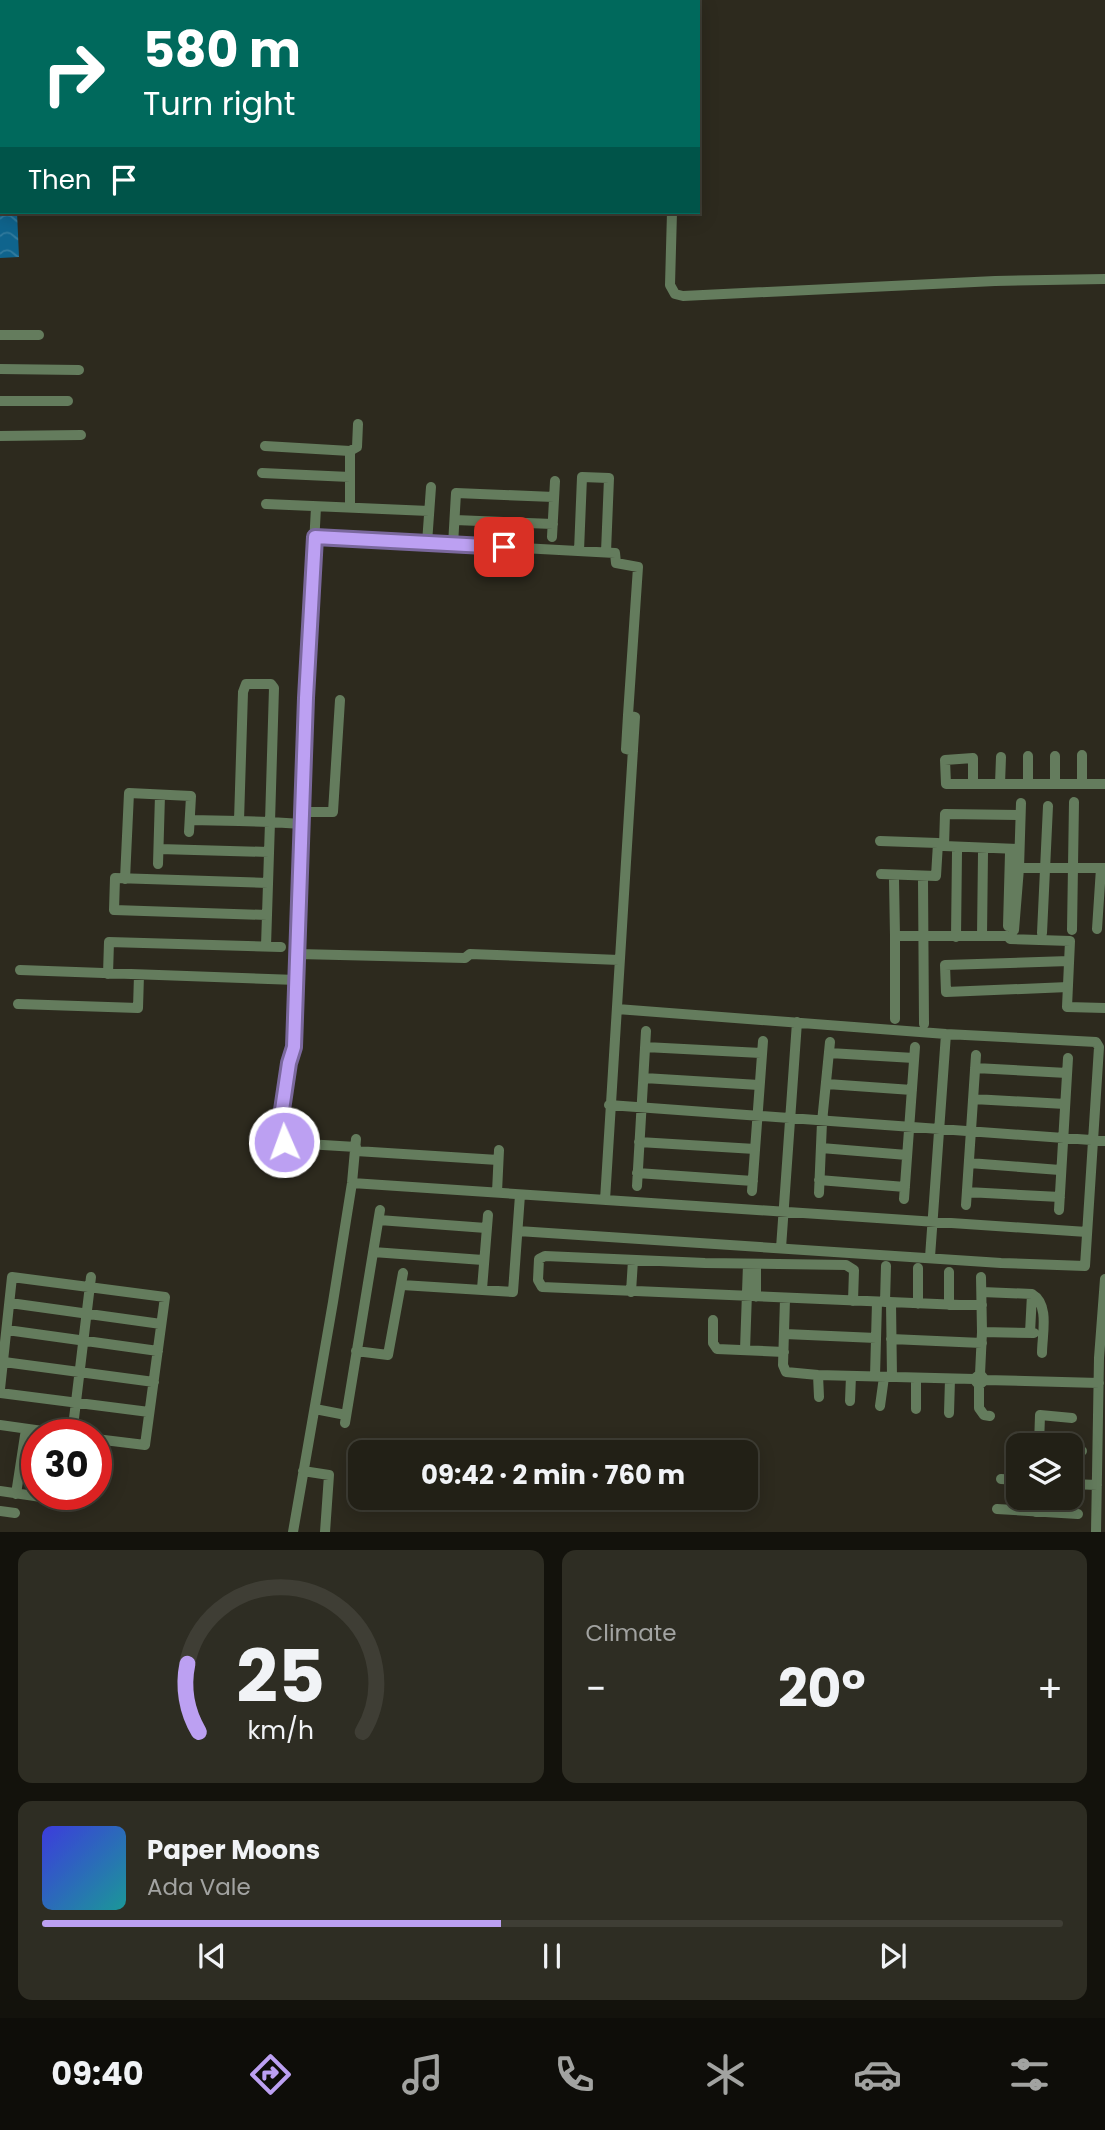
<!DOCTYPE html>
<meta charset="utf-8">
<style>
:root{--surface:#222016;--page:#2e2d23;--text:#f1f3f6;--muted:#a2a3a1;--line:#3f3e35;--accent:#bca0f2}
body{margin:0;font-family:Poppins,sans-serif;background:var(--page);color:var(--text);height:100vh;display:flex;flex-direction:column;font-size:26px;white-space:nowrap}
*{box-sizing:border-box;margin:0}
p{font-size:23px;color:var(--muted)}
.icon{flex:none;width:38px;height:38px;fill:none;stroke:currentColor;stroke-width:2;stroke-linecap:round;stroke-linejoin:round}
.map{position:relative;height:1532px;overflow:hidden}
.details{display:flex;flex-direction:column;gap:18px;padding:18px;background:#13120c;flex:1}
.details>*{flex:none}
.guide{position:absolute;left:0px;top:0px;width:700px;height:214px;box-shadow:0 4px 18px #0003,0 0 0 2px var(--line);background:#00695c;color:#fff;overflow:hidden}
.fabs{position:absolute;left:1006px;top:1433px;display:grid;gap:14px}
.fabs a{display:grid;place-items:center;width:77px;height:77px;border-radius:14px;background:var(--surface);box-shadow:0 4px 18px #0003,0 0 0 2px var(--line);font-size:35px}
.speed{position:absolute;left:21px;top:1419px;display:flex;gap:14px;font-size:35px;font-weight:700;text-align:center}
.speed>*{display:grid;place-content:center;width:91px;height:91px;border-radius:50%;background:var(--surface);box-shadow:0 4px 18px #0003,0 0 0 2px var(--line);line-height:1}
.speed .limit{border:10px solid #d22;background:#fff;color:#111}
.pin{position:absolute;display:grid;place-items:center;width:60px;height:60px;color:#fff;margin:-30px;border-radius:14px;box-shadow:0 4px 10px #0006}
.me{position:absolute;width:77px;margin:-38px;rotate:358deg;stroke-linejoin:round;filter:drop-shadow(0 0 5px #0008)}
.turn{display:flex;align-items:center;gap:24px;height:147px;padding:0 28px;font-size:32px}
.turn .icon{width:91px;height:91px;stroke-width:2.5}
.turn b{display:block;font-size:49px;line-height:60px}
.then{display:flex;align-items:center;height:66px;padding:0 28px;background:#0003;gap:14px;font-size:26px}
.big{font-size:52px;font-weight:700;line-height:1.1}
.details .tile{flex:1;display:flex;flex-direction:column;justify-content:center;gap:10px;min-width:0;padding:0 24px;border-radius:14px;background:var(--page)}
.details .dial{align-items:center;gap:0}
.dial svg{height:182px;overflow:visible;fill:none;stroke:var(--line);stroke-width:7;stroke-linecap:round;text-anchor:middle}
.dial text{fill:var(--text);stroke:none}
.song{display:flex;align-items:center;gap:21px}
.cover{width:84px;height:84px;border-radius:10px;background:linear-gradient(135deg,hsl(240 70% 55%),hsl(180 70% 35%))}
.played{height:7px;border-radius:4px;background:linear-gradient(90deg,var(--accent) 45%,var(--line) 45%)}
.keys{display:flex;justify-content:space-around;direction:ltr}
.heat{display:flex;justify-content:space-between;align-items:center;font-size:38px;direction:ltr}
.details .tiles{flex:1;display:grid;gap:18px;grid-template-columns:1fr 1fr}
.tile:last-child{grid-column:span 2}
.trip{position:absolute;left:348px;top:1440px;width:410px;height:70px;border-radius:14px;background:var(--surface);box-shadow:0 4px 18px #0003,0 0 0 2px var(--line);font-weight:700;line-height:70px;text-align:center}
.menu{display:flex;height:112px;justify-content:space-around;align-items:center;background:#0e0d09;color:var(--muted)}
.menu .icon{width:49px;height:49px}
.menu .active{color:var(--accent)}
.menu b{font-size:32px;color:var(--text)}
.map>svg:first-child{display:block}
.water{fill:url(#water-waves)}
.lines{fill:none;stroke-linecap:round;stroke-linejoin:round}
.minor{stroke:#647c5d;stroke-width:10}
.route-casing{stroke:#7a689d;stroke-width:18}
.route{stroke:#bca0f2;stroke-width:12}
</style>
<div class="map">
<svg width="1105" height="1532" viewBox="0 0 1105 1532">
<defs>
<pattern id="water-waves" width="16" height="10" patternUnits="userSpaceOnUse" patternTransform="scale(1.75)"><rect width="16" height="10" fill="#0f648d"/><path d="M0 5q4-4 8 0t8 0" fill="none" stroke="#327a9d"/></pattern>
</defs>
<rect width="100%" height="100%" fill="#2d2a1e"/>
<path class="water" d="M0 198H2V212H17L19 257 0 258Z"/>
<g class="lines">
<path class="minor" d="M352 0V2
M388 0V2
M421 0V2
M0 35H2
M0 46 2 70
M0 177H2
M672 212 670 285 675 294 683 296 995 281 1105 279
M0 335H39
M0 369 79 370
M0 401H68
M0 436 81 435
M265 446 350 451
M262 473 350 477
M266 504 429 511
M316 507 306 698 295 1043 294 1052 289 1063 279 1136 283 1142 290 1143 356 1147
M350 508V451L357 447 358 424
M455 520 553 524
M315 537 427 543 431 487
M552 537 555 481
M427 543 615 553 616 563 638 567 628 715 635 717 605 1200
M453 545 456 493 554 497
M579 551 582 477 609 478 606 552
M628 715 626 749 633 751
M973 784V758L945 760 946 784C999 784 1052 784 1105 784
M1000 784 1001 757
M1028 784V756
M1055 784V756
M1082 784V755
M302 812H333L340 700
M190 820 239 821
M880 841 938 843 936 876 881 874
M159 849 269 852
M1019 849 944 846 945 814 1020 815
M158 864 160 795
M1019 868 1021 803
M125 879 129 793 191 796 189 832
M894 880 895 936
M923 880 924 1024
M267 915 114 910 115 878 268 883
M1008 926 1010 853
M1097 929 1101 868
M1014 930 1019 868H1105
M1072 930 1074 802
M1042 933 1048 806
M982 936 983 853
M956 937 957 852
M266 946 270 822 239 821 243 692 246 684H271L274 688 270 822 302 824
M298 954 465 958 470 954 619 960
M20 970 297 980
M108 974 109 942 281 947
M1068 987 946 992 945 965 1069 961
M18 1004 138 1008 139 975
M895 1019V936H1008L1010 939 1070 941 1067 1007 1105 1008
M645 1047 761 1053
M829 1053 914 1058
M975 1068 1067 1073
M644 1078 759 1085
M827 1084 912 1090
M973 1099 1065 1104
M609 1105 1105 1141
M639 1142 755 1149
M821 1148 907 1155
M356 1151 498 1160
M969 1163 1060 1170
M637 1173 753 1181
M819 1180 905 1187
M352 1183 1087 1232
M637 1186 646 1031
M752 1191 763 1041
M497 1192 499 1150
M967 1192 1060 1197
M819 1193 822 1122 830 1042
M904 1199 915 1047
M966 1205 976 1055
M1059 1210 1068 1058
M379 1220 486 1228
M518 1231 1001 1263 1085 1266 1099 1047 1096 1042 946 1034 617 1009
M781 1248 797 1022
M373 1252 483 1260
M930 1257 946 1034
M402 1285 513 1292 520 1195
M482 1289 488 1215
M631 1292 633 1260
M982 1292 1032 1294
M756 1297V1264
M785 1299 783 1365 786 1372 818 1375 974 1379
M853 1301 854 1270 846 1265 705 1263 545 1256 539 1259 538 1280 542 1287 960 1305H982
M885 1302 886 1266
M10 1303 161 1324
M891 1303 892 1377
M918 1304V1268
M949 1305V1272
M713 1320V1343L717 1349 784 1352
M7 1330 158 1351
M982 1332 1034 1333
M1030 1333 1032 1294C1050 1304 1042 1335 1042 1353
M785 1334 876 1338
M891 1339 982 1343
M745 1350 748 1264
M356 1351 388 1355 403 1273
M4 1362 154 1382
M980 1374 974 1379 979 1385 985 1380 980 1374 982 1332 981 1277
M818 1375 819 1397
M875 1376 877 1302
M985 1380 1099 1383
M979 1385V1408L984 1415 990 1416
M0 1389 12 1277 165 1297 145 1445 96 1439
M0 1393 149 1412
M850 1401 851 1376
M880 1406 884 1377
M315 1409 346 1415
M916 1409V1378
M949 1413 950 1379
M345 1423 380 1210
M0 1425 71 1435
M72 1435 91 1277
M1039 1446 1040 1415 1072 1418
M1017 1447H1018
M1071 1451H1082
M303 1471 329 1475 325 1532
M1001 1479 1018 1480
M1071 1484 1097 1485
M0 1491 48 1498V1494
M16 1494 26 1429
M997 1509 1078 1514
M0 1511 15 1513
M1035 1512V1498
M293 1532 333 1302 352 1183 356 1139
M1096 1532 1099 1358 1105 1279"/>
</g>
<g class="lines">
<defs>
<path id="route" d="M284 1142 280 1139 279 1130 289 1063 294 1047 306 698 315 537 504 547"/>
</defs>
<use href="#route" class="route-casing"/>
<use href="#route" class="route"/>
</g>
</svg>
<div class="fabs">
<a><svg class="icon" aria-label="layers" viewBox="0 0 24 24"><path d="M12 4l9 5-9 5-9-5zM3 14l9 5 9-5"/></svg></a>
</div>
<div class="speed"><div class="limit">30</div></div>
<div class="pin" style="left:504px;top:547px;background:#d93025"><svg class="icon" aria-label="arrive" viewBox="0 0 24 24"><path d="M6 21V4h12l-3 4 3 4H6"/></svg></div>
<svg class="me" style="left:284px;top:1142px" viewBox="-20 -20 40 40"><circle r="17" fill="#bca0f2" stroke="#fff" stroke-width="3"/><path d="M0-11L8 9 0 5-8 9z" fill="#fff"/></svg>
<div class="trip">09:42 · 2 min · 760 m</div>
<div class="guide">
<div class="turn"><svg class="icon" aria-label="right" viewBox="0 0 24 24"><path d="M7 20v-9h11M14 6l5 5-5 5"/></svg><div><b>580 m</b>Turn right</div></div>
<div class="then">Then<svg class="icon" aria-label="arrive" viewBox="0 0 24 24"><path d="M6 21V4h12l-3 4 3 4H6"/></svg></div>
</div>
</div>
<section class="details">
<div class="tiles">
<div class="tile dial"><svg viewBox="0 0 100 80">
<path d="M14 69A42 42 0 1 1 86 69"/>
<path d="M14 69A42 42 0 0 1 9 39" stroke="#bca0f2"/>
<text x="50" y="56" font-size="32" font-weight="700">25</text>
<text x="50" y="72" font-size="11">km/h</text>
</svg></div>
<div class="tile"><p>Climate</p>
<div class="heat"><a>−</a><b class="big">20°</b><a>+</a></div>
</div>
<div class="tile">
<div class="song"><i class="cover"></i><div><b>Paper Moons</b><p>Ada Vale</p></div></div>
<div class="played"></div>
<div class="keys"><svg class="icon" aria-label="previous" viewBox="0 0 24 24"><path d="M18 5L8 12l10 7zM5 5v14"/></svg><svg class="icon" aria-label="pause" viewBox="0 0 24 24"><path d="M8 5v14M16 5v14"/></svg><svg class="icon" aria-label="next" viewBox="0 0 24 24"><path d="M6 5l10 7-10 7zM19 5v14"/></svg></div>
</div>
</div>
</section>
<nav class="menu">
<b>09:40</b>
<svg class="icon active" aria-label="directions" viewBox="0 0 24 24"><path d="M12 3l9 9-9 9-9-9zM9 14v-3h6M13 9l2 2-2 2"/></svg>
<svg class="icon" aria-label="music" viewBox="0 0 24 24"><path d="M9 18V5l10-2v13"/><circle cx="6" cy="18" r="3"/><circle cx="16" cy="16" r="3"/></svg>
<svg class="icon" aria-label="phone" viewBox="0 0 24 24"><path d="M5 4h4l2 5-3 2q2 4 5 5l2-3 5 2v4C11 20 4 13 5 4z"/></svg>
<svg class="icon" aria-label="climate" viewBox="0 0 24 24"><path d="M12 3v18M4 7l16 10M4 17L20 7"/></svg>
<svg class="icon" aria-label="car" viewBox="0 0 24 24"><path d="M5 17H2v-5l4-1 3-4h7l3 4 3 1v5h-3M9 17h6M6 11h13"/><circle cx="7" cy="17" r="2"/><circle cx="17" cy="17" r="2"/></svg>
<svg class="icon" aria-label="filters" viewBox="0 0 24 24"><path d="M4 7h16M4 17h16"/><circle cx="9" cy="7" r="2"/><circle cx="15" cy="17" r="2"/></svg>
</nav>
